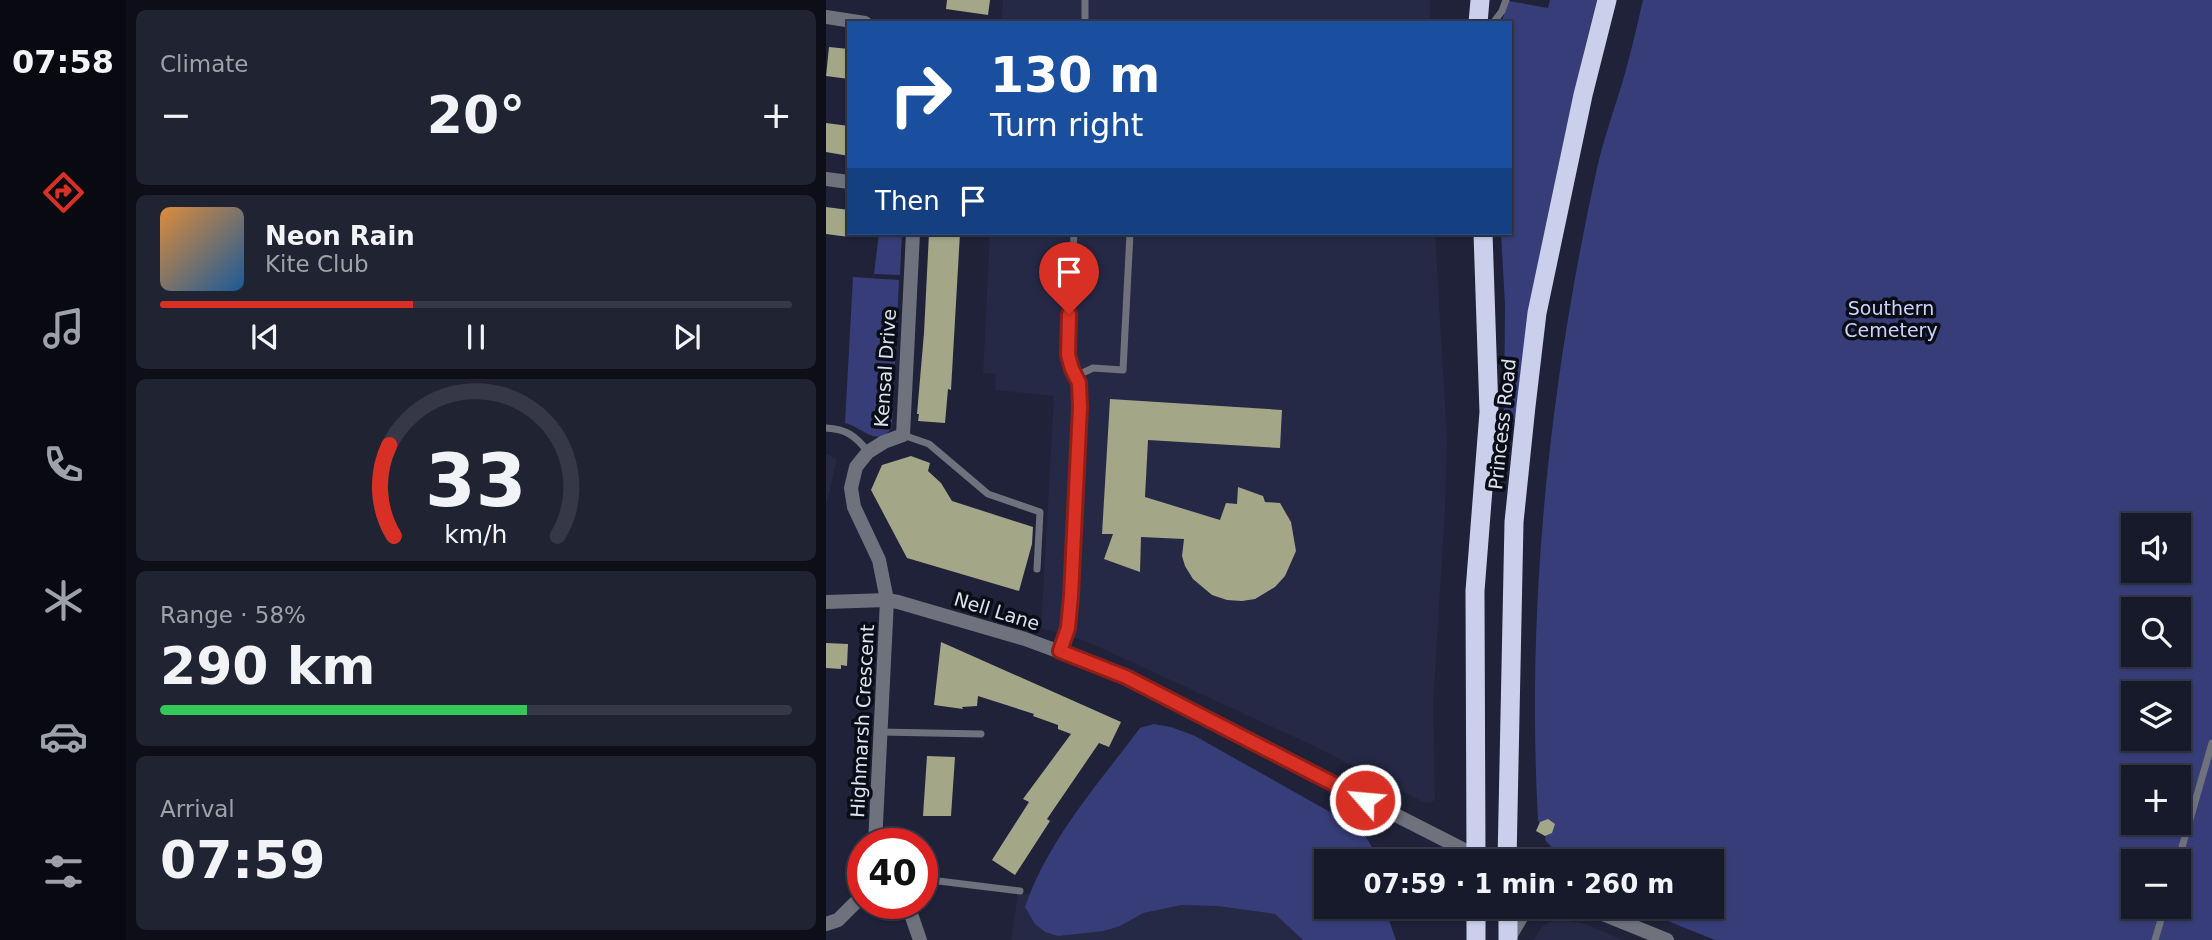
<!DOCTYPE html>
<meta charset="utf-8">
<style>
:root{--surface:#171a2a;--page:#202332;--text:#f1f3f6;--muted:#9ea1a8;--line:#363847;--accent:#d93025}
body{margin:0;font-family:"DejaVu Sans",sans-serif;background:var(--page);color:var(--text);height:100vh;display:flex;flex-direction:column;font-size:26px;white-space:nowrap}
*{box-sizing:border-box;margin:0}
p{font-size:23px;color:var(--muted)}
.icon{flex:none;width:38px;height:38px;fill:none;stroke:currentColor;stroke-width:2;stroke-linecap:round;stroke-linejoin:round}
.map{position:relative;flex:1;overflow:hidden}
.sheet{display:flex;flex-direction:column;gap:10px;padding:10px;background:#0d0e17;width:700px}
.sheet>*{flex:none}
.hud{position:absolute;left:21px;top:21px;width:665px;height:214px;border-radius:0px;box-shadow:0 2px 5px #0004,0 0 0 2px var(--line);background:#1a4fa0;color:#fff;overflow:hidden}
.buttons{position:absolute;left:1295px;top:513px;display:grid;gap:14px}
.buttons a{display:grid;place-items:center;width:70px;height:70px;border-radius:0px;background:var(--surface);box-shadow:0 2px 5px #0004,0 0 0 2px var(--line);font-size:35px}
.speed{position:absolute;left:21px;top:828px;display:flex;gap:14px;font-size:35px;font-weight:700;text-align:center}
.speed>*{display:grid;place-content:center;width:91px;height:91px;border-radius:50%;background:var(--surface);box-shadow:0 2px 5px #0004,0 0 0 2px var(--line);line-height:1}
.speed .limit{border:10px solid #d22;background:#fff;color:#111}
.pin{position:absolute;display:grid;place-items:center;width:60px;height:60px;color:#fff;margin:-72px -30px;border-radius:50% 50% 50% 0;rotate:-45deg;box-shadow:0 0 7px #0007}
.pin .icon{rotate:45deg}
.me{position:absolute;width:77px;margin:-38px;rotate:297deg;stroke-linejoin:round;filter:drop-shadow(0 0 5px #0008)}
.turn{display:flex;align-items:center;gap:24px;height:147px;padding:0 28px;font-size:32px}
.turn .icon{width:91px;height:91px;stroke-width:2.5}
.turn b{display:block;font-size:49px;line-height:60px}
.then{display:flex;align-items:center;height:66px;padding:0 28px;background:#0003;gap:14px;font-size:26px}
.big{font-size:52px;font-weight:700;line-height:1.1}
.sheet .widget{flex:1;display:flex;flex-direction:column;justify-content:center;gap:10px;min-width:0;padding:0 24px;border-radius:10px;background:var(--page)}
.sheet .dial{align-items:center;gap:0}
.dial svg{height:182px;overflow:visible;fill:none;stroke:var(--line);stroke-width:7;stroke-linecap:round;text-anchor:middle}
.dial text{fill:var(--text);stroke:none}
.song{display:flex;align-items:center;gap:21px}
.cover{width:84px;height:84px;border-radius:10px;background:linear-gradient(135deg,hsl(30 70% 55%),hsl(210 70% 35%))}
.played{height:7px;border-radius:4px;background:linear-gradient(90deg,var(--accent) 40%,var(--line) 40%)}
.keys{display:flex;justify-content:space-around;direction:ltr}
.heat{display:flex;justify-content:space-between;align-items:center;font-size:38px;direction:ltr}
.charge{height:10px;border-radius:5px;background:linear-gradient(90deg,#34c759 58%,var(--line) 0)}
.trip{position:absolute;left:488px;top:849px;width:410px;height:70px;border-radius:0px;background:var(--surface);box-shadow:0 2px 5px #0004,0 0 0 2px var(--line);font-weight:700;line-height:70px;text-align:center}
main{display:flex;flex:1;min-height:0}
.menu{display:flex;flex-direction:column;width:126px;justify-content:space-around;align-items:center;background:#090a11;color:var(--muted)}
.menu .icon{width:49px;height:49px}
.menu .current{color:var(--accent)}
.menu b{font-size:32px;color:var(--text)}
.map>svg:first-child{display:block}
.built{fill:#252945}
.green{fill:#373d78;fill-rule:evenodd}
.building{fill:#a4a688}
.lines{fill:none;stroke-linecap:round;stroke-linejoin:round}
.service{stroke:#6f717d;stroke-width:7}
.minor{stroke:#6f717d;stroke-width:14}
.tertiary{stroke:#6f717d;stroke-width:14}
.trunk{stroke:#cad0eb;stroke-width:19}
.route-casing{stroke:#8d1f18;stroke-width:18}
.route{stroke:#d93025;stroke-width:12}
.labels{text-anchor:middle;stroke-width:7;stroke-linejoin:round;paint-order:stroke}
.park-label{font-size:19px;fill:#cdd4fb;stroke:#0b0d16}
.street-label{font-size:19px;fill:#dee1f0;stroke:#0b0d16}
</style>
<main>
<nav class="menu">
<b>07:58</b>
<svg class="icon current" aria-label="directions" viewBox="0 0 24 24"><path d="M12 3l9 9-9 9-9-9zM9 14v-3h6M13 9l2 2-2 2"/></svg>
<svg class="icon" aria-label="music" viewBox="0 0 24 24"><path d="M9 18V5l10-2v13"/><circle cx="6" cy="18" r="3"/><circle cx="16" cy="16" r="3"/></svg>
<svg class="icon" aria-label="phone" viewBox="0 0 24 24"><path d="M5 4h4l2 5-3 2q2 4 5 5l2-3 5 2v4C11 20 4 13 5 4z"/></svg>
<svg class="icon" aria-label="climate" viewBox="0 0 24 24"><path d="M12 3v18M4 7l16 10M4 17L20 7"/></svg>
<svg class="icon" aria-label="car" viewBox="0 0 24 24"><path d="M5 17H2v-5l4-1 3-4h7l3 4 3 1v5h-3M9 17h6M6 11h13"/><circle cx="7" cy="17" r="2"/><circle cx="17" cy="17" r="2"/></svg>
<svg class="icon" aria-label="filters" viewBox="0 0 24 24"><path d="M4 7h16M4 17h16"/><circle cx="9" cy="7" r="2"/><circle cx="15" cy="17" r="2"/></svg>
</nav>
<section class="sheet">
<div class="widget"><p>Climate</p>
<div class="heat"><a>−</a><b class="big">20°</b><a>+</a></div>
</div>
<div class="widget">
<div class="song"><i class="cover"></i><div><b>Neon Rain</b><p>Kite Club</p></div></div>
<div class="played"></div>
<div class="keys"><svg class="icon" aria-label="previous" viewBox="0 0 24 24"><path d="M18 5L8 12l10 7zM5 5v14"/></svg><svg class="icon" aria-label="pause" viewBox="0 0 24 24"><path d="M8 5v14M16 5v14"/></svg><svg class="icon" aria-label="next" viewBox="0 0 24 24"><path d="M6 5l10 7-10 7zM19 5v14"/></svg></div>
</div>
<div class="widget dial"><svg viewBox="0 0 100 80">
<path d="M14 69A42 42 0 1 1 86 69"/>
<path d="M14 69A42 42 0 0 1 12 29" stroke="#d93025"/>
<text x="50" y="56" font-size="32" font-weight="700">33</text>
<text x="50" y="72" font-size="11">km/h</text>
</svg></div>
<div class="widget"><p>Range · 58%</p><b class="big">290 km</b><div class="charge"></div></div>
<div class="widget"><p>Arrival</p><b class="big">07:59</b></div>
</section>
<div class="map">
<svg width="1386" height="940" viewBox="0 0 1386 940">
<rect width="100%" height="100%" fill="#1f2238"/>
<path class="built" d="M177 0H604V23H175Z
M164 233H609L621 440 619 508 607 707 609 799 605 803 597 802 490 747 262 642 215 628 228 396 169 390 170 374 157 373Z
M0 454 11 459 0 505Z
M192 894 286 895 448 909 480 940H185Z
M731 919 760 924 796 940H708L716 926Z"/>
<path class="green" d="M724 0H771C734 141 711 277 689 420L678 421 679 304 675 233H684V23H675L683 1 722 8Z
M817 0H1386V940H889L807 907 886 906V861H738L719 840 720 834 712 820C700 602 724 382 771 168 778 138 789 107 798 77 805 52 811 26 817 0ZM1307 525H1353V570H1307ZM1307 609H1353V654H1307ZM1307 693H1353V738H1307ZM1307 777H1353V822H1307ZM1307 861H1353V906H1307Z
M53 233H76L74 275 48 274Z
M27 277 73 280 66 427C52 449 36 427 19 423Z
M328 724 345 727 369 736 520 821 540 837 554 861H500V906L560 907 561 915 570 940H477L449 914 392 906 355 905 317 913 294 926 278 931 232 936 219 932 209 924 199 907C222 840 272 784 314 728Z"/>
<path class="building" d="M121 0H164L162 15 120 9Z
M3 47 23 49V79L0 76Z
M0 123 23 126V156L0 152Z
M0 207 23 210V237L0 234Z
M103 233H134L125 390 122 389 119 423 92 421 93 414H91L98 333Z
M284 399 456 410 454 448 322 440 319 497 394 520 400 503 411 504 412 487 437 496 439 502 454 503 465 522 470 551 459 576 449 587 429 599 416 601 401 600 386 595 367 579 359 566 356 556 358 539 315 537 314 572 278 559 287 534H276Z
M85 456 104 463 102 471 115 483 126 501 207 527 206 544 193 591 81 558 45 490 56 465Z
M115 642 295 722 283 747 273 743 221 819 224 821 189 875 166 860 203 802 197 799 245 734 232 729V725L207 716 208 714 152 696 151 706 136 707 137 709 108 705Z
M0 643 22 644 21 666 15 665V669L0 668Z
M101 756 129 757 125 816H97Z
M722 819 729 824 726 833 719 836 710 831 714 822Z"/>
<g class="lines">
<path class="service" d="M259 23V0
M667 23 676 11 680 0
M250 376 267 368 297 370 304 233
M0 428C20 429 30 436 42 452
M77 435 103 444 162 494 214 512 211 569
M234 651 242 628 245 596 254 407 253 383 246 369 242 355 248 233
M55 732 155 734
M1352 861 1386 743
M96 879 194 891
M1329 940 1339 906"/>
<path class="minor" d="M0 17 39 23
M0 179 23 182
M49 844 61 600 53 560 28 507 25 488 30 467 42 452 58 442 77 435 87 233
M86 917 94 940
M0 924 12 920 37 895"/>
<path class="tertiary" d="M0 602 61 600 72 602 199 639 291 673 660 861
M757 906 841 940
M683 938 696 916 707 906"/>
<path class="trunk" d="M652 23 654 0
M650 861 649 591 663 412 657 233
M681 861 688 522 700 406 711 313 757 95 781 0
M650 906V940
M682 906V940"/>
</g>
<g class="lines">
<defs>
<path id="route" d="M243 314 242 355 246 369 253 383 254 407 245 596 242 628 234 651 300 677 539 800"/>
</defs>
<use href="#route" class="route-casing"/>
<use href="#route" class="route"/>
</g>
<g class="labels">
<g class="park-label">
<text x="1065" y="315">Southern<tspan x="1065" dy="22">Cemetery</tspan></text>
</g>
<g class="street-label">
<text transform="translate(59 368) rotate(-86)" y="7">Kensal Drive</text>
<text transform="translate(676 424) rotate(-84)" y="7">Princess Road</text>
<text transform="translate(171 611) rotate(17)" y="7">Nell Lane</text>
<text transform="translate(36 721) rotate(-87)" y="7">Highmarsh Crescent</text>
</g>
</g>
</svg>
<div class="buttons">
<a><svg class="icon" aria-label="sound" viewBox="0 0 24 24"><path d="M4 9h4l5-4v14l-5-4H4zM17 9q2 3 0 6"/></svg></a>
<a><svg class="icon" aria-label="search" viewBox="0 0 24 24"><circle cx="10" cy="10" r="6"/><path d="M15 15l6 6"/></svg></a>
<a><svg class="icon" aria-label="layers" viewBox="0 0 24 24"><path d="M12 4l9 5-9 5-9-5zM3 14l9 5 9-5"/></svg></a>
<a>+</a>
<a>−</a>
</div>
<div class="speed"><div class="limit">40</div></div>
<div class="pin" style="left:243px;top:314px;background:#d93025"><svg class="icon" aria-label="arrive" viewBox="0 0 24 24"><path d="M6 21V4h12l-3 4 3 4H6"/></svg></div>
<svg class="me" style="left:539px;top:800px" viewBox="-20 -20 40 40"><circle r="17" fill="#d93025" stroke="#fff" stroke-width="3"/><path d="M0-11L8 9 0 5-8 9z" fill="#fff"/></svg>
<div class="trip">07:59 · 1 min · 260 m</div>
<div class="hud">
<div class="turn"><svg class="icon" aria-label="right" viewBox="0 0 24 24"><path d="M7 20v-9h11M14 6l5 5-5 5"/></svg><div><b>130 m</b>Turn right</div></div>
<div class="then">Then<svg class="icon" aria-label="arrive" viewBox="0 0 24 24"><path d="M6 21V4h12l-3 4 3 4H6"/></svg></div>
</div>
</div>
</main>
